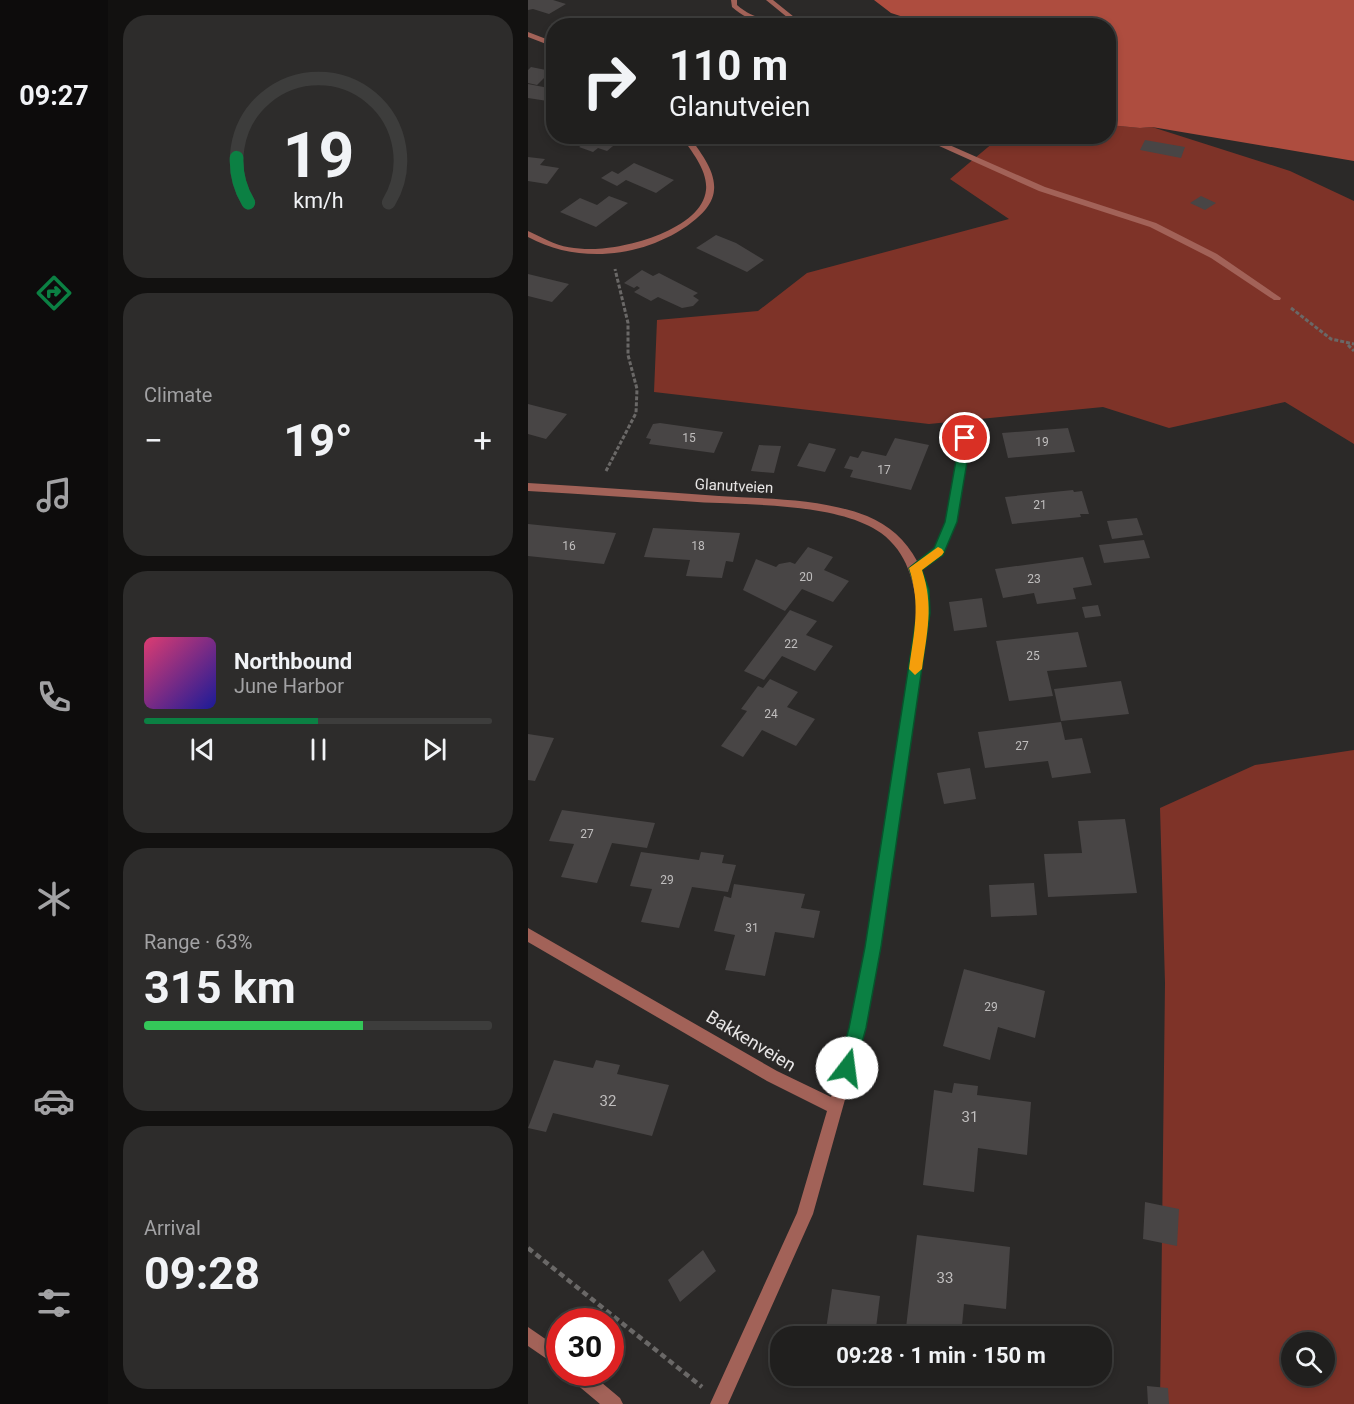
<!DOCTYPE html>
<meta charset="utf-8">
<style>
:root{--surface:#201f1e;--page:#2d2c2b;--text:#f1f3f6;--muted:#a2a2a4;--line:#3d3d3c;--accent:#0b8043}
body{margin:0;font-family:Roboto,sans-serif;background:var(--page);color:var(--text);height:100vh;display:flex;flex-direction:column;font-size:22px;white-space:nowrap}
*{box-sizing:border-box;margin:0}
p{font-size:20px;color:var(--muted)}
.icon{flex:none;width:33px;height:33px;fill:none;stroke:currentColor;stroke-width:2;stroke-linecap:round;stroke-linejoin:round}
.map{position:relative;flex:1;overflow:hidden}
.sheet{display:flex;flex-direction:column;gap:15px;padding:15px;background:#121110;width:420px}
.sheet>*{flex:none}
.top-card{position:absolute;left:18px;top:18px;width:570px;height:126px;border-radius:24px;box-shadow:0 3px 9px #0003,0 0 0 2px var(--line);background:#201f1e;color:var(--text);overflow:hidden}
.buttons{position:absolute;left:753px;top:1332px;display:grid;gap:12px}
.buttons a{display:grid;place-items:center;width:54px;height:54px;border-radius:50%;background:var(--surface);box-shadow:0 3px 9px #0003,0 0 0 2px var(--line);font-size:30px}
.speed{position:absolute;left:18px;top:1308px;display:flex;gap:12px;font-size:30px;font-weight:700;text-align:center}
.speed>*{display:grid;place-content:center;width:78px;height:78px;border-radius:50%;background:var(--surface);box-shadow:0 3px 9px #0003,0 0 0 2px var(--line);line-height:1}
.speed .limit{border:9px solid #d22;background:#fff;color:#111}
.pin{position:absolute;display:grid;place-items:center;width:51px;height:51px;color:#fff;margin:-26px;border:3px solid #fff;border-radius:50%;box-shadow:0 2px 6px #0007}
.me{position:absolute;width:66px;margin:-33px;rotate:15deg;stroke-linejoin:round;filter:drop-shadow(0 0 4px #0008)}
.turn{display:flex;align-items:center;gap:21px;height:126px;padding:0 24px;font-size:27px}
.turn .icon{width:78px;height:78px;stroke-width:2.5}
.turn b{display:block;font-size:42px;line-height:51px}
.big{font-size:45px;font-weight:700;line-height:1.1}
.sheet .tile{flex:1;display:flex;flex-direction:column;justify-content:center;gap:9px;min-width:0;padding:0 21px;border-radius:24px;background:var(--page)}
.sheet .dial{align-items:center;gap:0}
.dial svg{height:156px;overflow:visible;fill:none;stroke:var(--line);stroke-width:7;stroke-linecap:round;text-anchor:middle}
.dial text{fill:var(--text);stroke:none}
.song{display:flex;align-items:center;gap:18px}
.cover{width:72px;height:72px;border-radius:9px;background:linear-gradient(135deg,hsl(340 70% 55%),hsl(240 70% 35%))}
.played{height:6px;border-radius:3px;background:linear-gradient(90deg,var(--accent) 50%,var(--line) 50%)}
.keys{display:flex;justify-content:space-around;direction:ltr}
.heat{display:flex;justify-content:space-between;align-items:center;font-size:33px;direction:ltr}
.charge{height:9px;border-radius:4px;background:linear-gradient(90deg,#34c759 63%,var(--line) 0)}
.trip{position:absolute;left:242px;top:1326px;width:342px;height:60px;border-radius:24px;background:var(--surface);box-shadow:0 3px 9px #0003,0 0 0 2px var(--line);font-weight:700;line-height:60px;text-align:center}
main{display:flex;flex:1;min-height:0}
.dock{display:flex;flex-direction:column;width:108px;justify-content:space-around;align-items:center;background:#0d0c0c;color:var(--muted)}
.dock .icon{width:42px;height:42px}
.dock .on{color:var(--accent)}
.dock b{font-size:27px;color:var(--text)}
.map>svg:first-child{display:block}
.green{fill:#7e3328;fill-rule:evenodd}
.water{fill:#ae4d3f}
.building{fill:#484545}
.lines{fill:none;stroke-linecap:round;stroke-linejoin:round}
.path-far1{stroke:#6a6867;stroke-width:3;stroke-dasharray:4 2;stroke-linecap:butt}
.path{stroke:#6a6867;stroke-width:4.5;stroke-dasharray:6 4;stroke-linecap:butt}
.lane{fill:#a26258;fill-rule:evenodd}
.street{fill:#a26258;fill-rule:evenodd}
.route{fill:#0b8043;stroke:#07532c;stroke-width:1.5}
.slow{fill:#f59e0b}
.labels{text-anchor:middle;stroke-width:4.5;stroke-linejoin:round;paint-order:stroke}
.number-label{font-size:12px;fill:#c0bebe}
.street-label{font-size:15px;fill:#e8e6e6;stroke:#2b2928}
.near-number-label{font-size:15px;fill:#c0bebe}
.near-street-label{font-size:18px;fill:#e8e6e6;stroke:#2b2928}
</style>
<main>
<nav class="dock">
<b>09:27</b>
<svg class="icon on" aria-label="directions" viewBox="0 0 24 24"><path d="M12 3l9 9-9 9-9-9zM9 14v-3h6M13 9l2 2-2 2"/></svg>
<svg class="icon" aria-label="music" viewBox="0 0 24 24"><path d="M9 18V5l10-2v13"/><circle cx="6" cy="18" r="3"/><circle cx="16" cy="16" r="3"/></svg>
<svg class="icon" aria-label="phone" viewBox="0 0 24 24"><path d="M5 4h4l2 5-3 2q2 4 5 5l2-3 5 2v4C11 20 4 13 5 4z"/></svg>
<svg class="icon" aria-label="climate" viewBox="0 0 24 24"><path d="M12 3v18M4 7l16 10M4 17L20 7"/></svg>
<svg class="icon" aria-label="car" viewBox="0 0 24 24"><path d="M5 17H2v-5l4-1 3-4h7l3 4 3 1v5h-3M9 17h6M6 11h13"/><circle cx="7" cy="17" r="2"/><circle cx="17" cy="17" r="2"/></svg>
<svg class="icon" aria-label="filters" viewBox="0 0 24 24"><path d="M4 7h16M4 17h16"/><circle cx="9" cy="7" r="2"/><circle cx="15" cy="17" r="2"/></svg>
</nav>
<section class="sheet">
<div class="tile dial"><svg viewBox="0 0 100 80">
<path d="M14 69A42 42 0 1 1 86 69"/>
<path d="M14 69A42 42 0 0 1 8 46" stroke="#0b8043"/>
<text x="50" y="56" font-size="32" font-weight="700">19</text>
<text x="50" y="72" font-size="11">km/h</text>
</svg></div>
<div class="tile"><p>Climate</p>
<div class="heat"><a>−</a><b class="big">19°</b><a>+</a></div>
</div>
<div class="tile">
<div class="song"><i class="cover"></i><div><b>Northbound</b><p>June Harbor</p></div></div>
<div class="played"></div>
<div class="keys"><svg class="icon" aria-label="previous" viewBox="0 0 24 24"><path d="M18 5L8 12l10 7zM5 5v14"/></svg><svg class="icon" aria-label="pause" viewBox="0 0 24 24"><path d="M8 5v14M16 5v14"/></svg><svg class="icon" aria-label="next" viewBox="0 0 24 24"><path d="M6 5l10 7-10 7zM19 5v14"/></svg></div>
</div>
<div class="tile"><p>Range · 63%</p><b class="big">315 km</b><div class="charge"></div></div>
<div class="tile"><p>Arrival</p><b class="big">09:28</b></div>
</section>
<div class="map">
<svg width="826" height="1404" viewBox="0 0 826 1404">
<rect width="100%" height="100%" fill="#2b2928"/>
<path class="green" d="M581 125 612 128 624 127 762 171 826 201V444L757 402 641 428 575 407 401 424 126 392 129 320 230 311 279 273 481 219 422 179 472 137 580 136Z
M826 750V1404H632L637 983 632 808 727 765ZM764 1342H796V1376H764Z"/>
<path class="water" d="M346 0H826V161L624 127 612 128 581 125 580 26 400 25 363 13Z"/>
<path class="building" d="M0 0H25L38 4 21 14 5 9 0 10Z
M56 16 79 25V26H40Z
M3 67 23 71 9 85 0 83V70Z
M0 84 26 89V102L0 98Z
M31 136H81L91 141 79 151 70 148 65 152 51 147 55 144Z
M617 140 657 147 653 158 612 150Z
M0 157 17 159 12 165 31 168 19 184 0 181Z
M106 163 146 180 128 193 98 180 89 186 73 178 84 171 90 174Z
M81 196 100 203 68 227 32 212 52 198 69 205Z
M673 196 688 203 677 210 662 203Z
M188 235 208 243 236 260 219 272 168 248Z
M114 270 125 276 131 273 170 293 165 296 171 300 165 306 154 308 130 297 123 301 106 292 112 288 109 286 106 288 96 283Z
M0 274 41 284 24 302 0 296Z
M0 404 39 414 18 439 0 434Z
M132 423 195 432 186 453 121 444 123 439 118 438 125 424Z
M540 428 547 452 480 458 474 433Z
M367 438 401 445 383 490 322 477 325 470 316 468 322 456 330 458 334 451 358 456Z
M281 443 308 449 297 472 269 466Z
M231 445 253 446 246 473 223 471Z
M545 490 546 492 554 491 561 514H552L553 517 484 524 477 497Z
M609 518 615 535 584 539 579 521Z
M0 524 88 533 76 564 0 556Z
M125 528 212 533 205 562 198 561 194 578 158 576 162 560 116 557Z
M616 540 622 558 576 563 571 545Z
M280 547 305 557 296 570 321 581 305 602 274 589 257 611 215 590 228 559 248 567 251 564 262 562 267 564Z
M555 557 564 585 545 588 548 599 509 604 506 593 475 598 467 569Z
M454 598 459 627 426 631 421 602Z
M570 605 573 616 557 618 554 607Z
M262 610 289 621 278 635 305 646 287 671 254 656 236 680 216 671Z
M550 632 559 667 519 671 525 696 481 701 468 641Z
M242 679 270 692 259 707 287 719 268 746 234 730 215 757 193 746 219 711 213 709 230 686 235 688Z
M593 681 601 714 533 721 526 689Z
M533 722 537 740 554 738 563 773 524 778 520 761 457 768 450 732Z
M0 734 26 738 7 781 0 780Z
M442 768 448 799 416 804 409 773Z
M34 810 127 823 119 848 84 843 69 883 33 877 46 844 21 841Z
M597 819 609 893 520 897 516 854 554 853 550 821Z
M113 852 171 860 173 852 196 855 194 863 208 865 200 892 164 887 151 928 113 922 124 889 102 886Z
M506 883 509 915 463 917 461 885Z
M206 884 277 894 273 908 292 911 286 938 247 932 237 976 197 970 207 935 186 931 196 896 203 898Z
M436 969 517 991 507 1038 470 1027 462 1060 415 1046Z
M26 1060 65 1068 68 1060 92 1065 89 1074 141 1085 124 1136 25 1113 18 1132 0 1128Z
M426 1083 450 1086 449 1095 503 1102 499 1155 450 1148 446 1192 395 1185 406 1090 424 1093Z
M617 1202 651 1209 649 1246 615 1239Z
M389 1235 482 1247 478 1309 436 1304 433 1336H377Z
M175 1250 188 1271 152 1302 140 1280Z
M304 1289 352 1296 347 1336H297Z
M619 1386 640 1388 641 1404H620Z"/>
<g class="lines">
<path class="path-far1" d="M763 308 803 339 826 344
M820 345 826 351
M78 471 108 413 109 389 100 355V323L87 269"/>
<path class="path" d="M0 1248 174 1387"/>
<path class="lane" d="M203 0H209V5C226 20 244 21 265 22L238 0H245L276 25C251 28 224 25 204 7Z
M389 136H401L517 187 628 223 689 254 753 298 752 300H746L683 258 622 227 511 191Z"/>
<path class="street" d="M0 32 26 42V47L0 37Z
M153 136H161C172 152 188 171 186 190 185 206 170 218 159 226 112 258 50 264 0 237V231C7 234 14 238 21 241 33 247 48 249 62 249 94 250 174 230 178 190 180 171 164 152 153 136Z
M437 435 442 438 428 522 415 554 392 570 397 584 402 613 352 947 337 1028 285 1214 200 1404H182L269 1213 299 1111 239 1081 0 942V928L249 1071 303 1097 323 1028 338 947 390 613C386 582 380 553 353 533 311 503 220 505 169 502 113 498 56 494 0 491V483C64 487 127 491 191 496 240 499 293 498 339 516 361 525 378 540 389 561L407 548 418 522 432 438Z
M0 1327 32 1349V1368L0 1346Z
M39 1372H61L92 1398 95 1404H72L41 1378Z"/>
</g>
<path class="route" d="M437 434 443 438 429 522 415 555 394 570 401 590 402 613 353 947 338 1028 327 1068 325 1074 319 1076 313 1074 310 1068 321 1028 337 947 389 613 388 590 381 568 406 548 417 522 432 438Z"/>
<path class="slow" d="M410 547 414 549 416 552 414 555 394 570C406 606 399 633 394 669L387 675 381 669C386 632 393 605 381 568Z"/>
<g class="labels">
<g class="number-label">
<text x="161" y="442">15</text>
<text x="514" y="446">19</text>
<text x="356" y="474">17</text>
<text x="512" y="509">21</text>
<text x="41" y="550">16</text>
<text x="170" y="550">18</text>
<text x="278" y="581">20</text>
<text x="506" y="583">23</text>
<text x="263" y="648">22</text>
<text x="505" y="660">25</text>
<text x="243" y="718">24</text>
<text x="494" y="750">27</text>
<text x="59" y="838">27</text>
<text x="139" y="884">29</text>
<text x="224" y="932">31</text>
<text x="463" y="1011">29</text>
</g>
<g class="street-label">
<text transform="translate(206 486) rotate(3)" y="5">Glanutveien</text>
</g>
<g class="near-number-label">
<text x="80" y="1106">32</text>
<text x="442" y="1122">31</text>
<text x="417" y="1283">33</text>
</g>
<g class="near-street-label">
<text transform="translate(223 1041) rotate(31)" y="6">Bakkenveien</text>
</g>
</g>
</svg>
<div class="buttons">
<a><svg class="icon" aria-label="search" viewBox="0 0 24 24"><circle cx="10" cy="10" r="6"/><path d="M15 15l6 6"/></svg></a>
</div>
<div class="speed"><div class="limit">30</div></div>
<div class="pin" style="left:437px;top:438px;background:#d93025"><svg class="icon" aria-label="arrive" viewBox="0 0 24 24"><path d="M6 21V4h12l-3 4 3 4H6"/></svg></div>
<svg class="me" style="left:319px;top:1068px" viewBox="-20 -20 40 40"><circle r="19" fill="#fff"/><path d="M0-13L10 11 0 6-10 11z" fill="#0b8043"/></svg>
<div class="trip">09:28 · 1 min · 150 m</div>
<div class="top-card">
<div class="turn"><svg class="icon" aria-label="right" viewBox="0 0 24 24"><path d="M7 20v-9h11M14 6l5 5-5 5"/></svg><div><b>110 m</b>Glanutveien</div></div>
</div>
</div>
</main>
